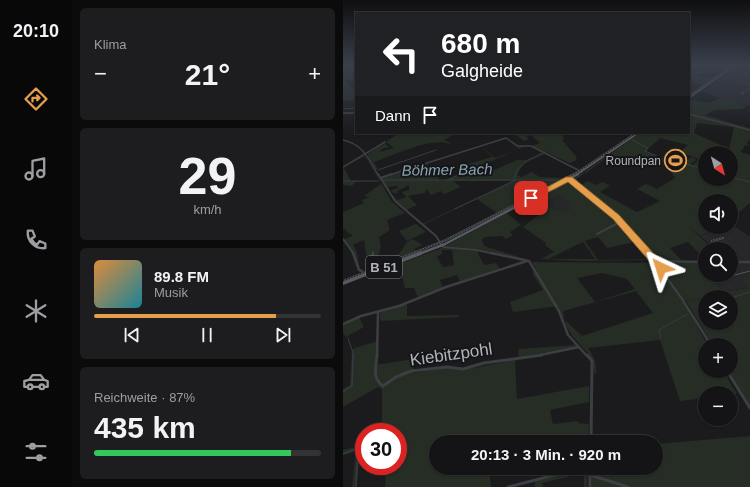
<!DOCTYPE html>
<html lang="de">
<meta charset="utf-8">
<style>
:root{--surface:#141416;--page:#1d1d1f;--text:#f1f3f6;--muted:#9d9ea1;--line:#333335;--accent:#e59e4b}
body{margin:0;font-family:Helvetica,sans-serif;background:var(--page);color:var(--text);height:100vh;display:flex;flex-direction:column;font-size:15px;white-space:nowrap}
*{box-sizing:border-box;margin:0}
p{font-size:13px;color:var(--muted)}
.icon{flex:none;width:22px;height:22px;fill:none;stroke:currentColor;stroke-width:2;stroke-linecap:round;stroke-linejoin:round}
.map{position:relative;flex:1;overflow:hidden}
.details{display:flex;flex-direction:column;gap:8px;padding:8px;background:#0b0b0c;width:271px}
.details>*{flex:none}
.top-card{position:absolute;left:12px;top:12px;width:335px;height:122px;border-radius:0px;box-shadow:0 1px 3px #0004,0 0 0 1px var(--line);background:#202124;color:#fff;overflow:hidden}
.needle{width:26px;rotate:143deg}
.fabs{position:absolute;left:355px;top:146px;display:grid;gap:8px}
.fabs a{display:grid;place-items:center;width:40px;height:40px;border-radius:50%;background:var(--surface);box-shadow:0 1px 3px #0004,0 0 0 1px var(--line);font-size:20px}
.speed{position:absolute;left:12px;top:423px;display:flex;gap:8px;font-size:20px;font-weight:700;text-align:center}
.speed>*{display:grid;place-content:center;width:52px;height:52px;border-radius:50%;background:var(--surface);box-shadow:0 1px 3px #0004,0 0 0 1px var(--line);line-height:1}
.speed .limit{border:6px solid #d22;background:#fff;color:#111}
.pin{position:absolute;display:grid;place-items:center;width:34px;height:34px;color:#fff;margin:-17px;border-radius:8px;box-shadow:0 2px 6px #0006}
.me{position:absolute;width:44px;margin:-22px;rotate:319deg;stroke-linejoin:round;filter:drop-shadow(0 0 3px #0008)}
.turn{display:flex;align-items:center;gap:14px;height:84px;padding:0 20px;font-size:18px}
.turn .icon{width:52px;height:52px;stroke-width:2.5}
.turn b{display:block;font-size:28px;line-height:34px}
.then{display:flex;align-items:center;height:38px;padding:0 20px;background:#0003;gap:8px;font-size:15px}
.big{font-size:30px;font-weight:700;line-height:1.1}
.details .card{flex:1;display:flex;flex-direction:column;justify-content:center;gap:6px;min-width:0;padding:0 14px;border-radius:6px;background:var(--page)}
.details .dial{align-items:center;gap:0}
.dial b{font-size:52px;line-height:1}
.song{display:flex;align-items:center;gap:12px}
.cover{width:48px;height:48px;border-radius:6px;background:linear-gradient(135deg,hsl(30 70% 55%),hsl(190 70% 35%))}
.played{height:4px;border-radius:2px;background:linear-gradient(90deg,var(--accent) 80%,var(--line) 80%)}
.keys{display:flex;justify-content:space-around;direction:ltr}
.heat{display:flex;justify-content:space-between;align-items:center;font-size:22px;direction:ltr}
.charge{height:6px;border-radius:3px;background:linear-gradient(90deg,#34c759 87%,var(--line) 0)}
.trip{position:absolute;left:86px;top:435px;width:234px;height:40px;border-radius:20px;background:var(--surface);box-shadow:0 1px 3px #0004,0 0 0 1px var(--line);font-weight:700;line-height:40px;text-align:center}
main{display:flex;flex:1;min-height:0}
.tabs{display:flex;flex-direction:column;width:72px;justify-content:space-around;align-items:center;background:#080809;color:var(--muted)}
.tabs .icon{width:28px;height:28px}
.tabs .selected{color:var(--accent)}
.tabs b{font-size:18px;color:var(--text)}
.map>svg:first-child{display:block}
.built{fill:#27272a}
.green{fill:#252d25;fill-rule:evenodd}
.lines{fill:none;stroke-linecap:round;stroke-linejoin:round}
.stream-far1{stroke:#343e42;stroke-width:1}
.stream{stroke:#343e42;stroke-width:1.5}
.minor-far4{stroke:#3c3e42;stroke-width:1}
.minor-far3{stroke:#3c3e42;stroke-width:1.5}
.minor-far2{stroke:#3c3e42;stroke-width:2}
.minor-far1{stroke:#3c3e42;stroke-width:2.5}
.minor{stroke:#3c3e42;stroke-width:3}
.major-far3{stroke:#585b61;stroke-width:1.5}
.major-far2{stroke:#585b61;stroke-width:2}
.major-far1{stroke:#585b61;stroke-width:2.5}
.major{stroke:#585b61;stroke-width:3.5}
.tram{stroke:#515459;stroke-width:1}
.rail-casing{stroke:#515459;stroke-width:2}
.rail{stroke:#161618;stroke-width:1;stroke-dasharray:1.5;stroke-linecap:butt}
.route{fill:#e59e4b;stroke:#956731}
.labels{text-anchor:middle;stroke-width:4;stroke-linejoin:round;paint-order:stroke}
.far-poi-label{font-size:12px;fill:#afb4bb;stroke:#161618;text-anchor:end}
.shield{fill:#161618;stroke:#81858a;stroke-width:1}
.shield-label{font-size:13px;font-weight:bold;fill:#afb4bb}
.water-label{font-size:15px;font-style:italic;fill:#89a5b3;stroke:#161618}
.near-street-label{font-size:17px;fill:#afb4bb;stroke:#161618}
</style>
<main>
<nav class="tabs">
<b>20:10</b>
<svg class="icon selected" aria-label="directions" viewBox="0 0 24 24"><path d="M12 3l9 9-9 9-9-9zM9 14v-3h6M13 9l2 2-2 2"/></svg>
<svg class="icon" aria-label="music" viewBox="0 0 24 24"><path d="M9 18V5l10-2v13"/><circle cx="6" cy="18" r="3"/><circle cx="16" cy="16" r="3"/></svg>
<svg class="icon" aria-label="phone" viewBox="0 0 24 24"><path d="M5 4h4l2 5-3 2q2 4 5 5l2-3 5 2v4C11 20 4 13 5 4z"/></svg>
<svg class="icon" aria-label="climate" viewBox="0 0 24 24"><path d="M12 3v18M4 7l16 10M4 17L20 7"/></svg>
<svg class="icon" aria-label="car" viewBox="0 0 24 24"><path d="M5 17H2v-5l4-1 3-4h7l3 4 3 1v5h-3M9 17h6M6 11h13"/><circle cx="7" cy="17" r="2"/><circle cx="17" cy="17" r="2"/></svg>
<svg class="icon" aria-label="filters" viewBox="0 0 24 24"><path d="M4 7h16M4 17h16"/><circle cx="9" cy="7" r="2"/><circle cx="15" cy="17" r="2"/></svg>
</nav>
<section class="details">
<div class="card"><p>Klima</p>
<div class="heat"><a>−</a><b class="big">21°</b><a>+</a></div>
</div>
<div class="card dial"><b>29</b><p>km/h</p></div>
<div class="card">
<div class="song"><i class="cover"></i><div><b>89.8 FM</b><p>Musik</p></div></div>
<div class="played"></div>
<div class="keys"><svg class="icon" aria-label="previous" viewBox="0 0 24 24"><path d="M18 5L8 12l10 7zM5 5v14"/></svg><svg class="icon" aria-label="pause" viewBox="0 0 24 24"><path d="M8 5v14M16 5v14"/></svg><svg class="icon" aria-label="next" viewBox="0 0 24 24"><path d="M6 5l10 7-10 7zM19 5v14"/></svg></div>
</div>
<div class="card"><p>Reichweite · 87%</p><b class="big">435 km</b><div class="charge"></div></div>
</section>
<div class="map">
<svg width="407" height="487" viewBox="0 0 407 487">
<rect width="100%" height="100%" fill="#1b1b1d"/>
<path class="built" d="M394 67 407 68V106L391 103 359 91Z
M215 195 228 203V208L217 214 219 209 214 211 202 203Z
M390 225 407 237V261H388V249H372L356 235Z
M388 262 407 263V287L379 292 366 275H388Z"/>
<path class="green" d="M357 65H386L374 73H366L368 72 356 67 349 68 350 70 346 71V67Z
M13 69V72L12 70 6 71 10 79 2 80 11 90H13V103L10 100 0 101V71Z
M353 71 358 74V78L367 79 369 76 373 77 361 85 352 83 346 79V73Z
M378 98 404 106 400 109 372 110 362 115 399 126 407 118 400 126 407 128V139L404 143 407 146 403 145 397 152 407 155V203L388 219V201H362V227H384L356 235 346 227 370 249H362V259L345 242 327 248 339 261H313L277 220 230 178 240 173H242L233 179 238 185 245 181 253 185 260 182 267 186 257 192 294 212 317 201 294 189 303 184 314 189 332 178 320 161 266 156 243 173 241 172 297 133H346V99L365 103ZM354 123 391 127 386 149 351 133ZM317 138 345 145 337 152 356 159 350 165 347 164 354 160 349 157 342 161 344 163 338 162 336 164 327 162V160L320 161 319 158 303 151ZM362 153H388V179H362Z
M56 133H114L101 140 108 143 106 144C89 136 49 156 31 162L35 169 33 170 25 159V154L42 143 46 147 39 149 36 152 51 148 43 142Z
M170 133H219L221 139 219 140 232 155 234 160 227 163 189 146 197 143 188 135 183 137 186 139 181 141Z
M163 139 176 147 185 145 137 166 140 175 174 160H186L200 153 202 154 180 164 174 175 178 177 191 171 190 173 197 177 221 178 154 213 134 199 81 224 89 232 79 224 169 181H110L118 187 101 194 98 191 88 195 84 189 82 193 65 196 74 205 63 210 52 201 49 194 54 200 63 197 59 192 66 190V185L54 191 55 193H50L48 190 55 188 54 186 45 187 48 193H47L38 178 83 163 98 181H100L129 168 125 164 149 157 138 146 152 158 176 149Z
M22 155 49 202 62 213 44 220 47 230 36 237 38 247 33 263 56 254 64 242 70 239 79 245 71 249 74 251 27 270 25 268 21 240 10 245 14 253 17 270 1 239 9 236V234H6L2 229 0 230V212L21 203 19 200 26 197 21 196 38 184 22 156 1 167Z
M0 168H1L8 181H36L13 182 9 186 0 185Z
M227 181 271 218 310 260 237 261 198 259 211 252 202 245 203 243 180 227 206 207 192 198ZM215 195 228 203 225 206 228 208 218 213 219 208 214 211 202 203ZM255 237 264 248 291 242 307 259 255 260 242 241ZM240 242 252 259H205Z
M164 213 178 225 167 232 170 235 163 239 159 236 142 237 139 240 141 246 182 259 133 249 102 246Z
M73 224 83 232 64 241 56 231Z
M99 248 134 251 141 265 153 263 157 269 117 282 114 275 97 280 100 287 75 297 71 288H62L58 272 53 270 34 272ZM99 250H109L111 265 100 267 94 257 99 254Z
M189 262 313 263 346 312 365 345H362V371H380L394 394 362 393V398L337 401 317 340 245 348C251 357 254 363 253 374L251 373C251 348 230 346 222 322H224L239 336 310 313 293 291 220 311 222 321 215 306 170 312 167 302 200 290 189 273 194 271ZM259 273 284 279 292 289 252 302 234 278Z
M314 262H362V275H370L368 277 379 292 404 288V285L400 280 406 278 405 275 407 277V406L385 371H388V345H370L343 301 365 296 362 297V323H388V297H381L378 293 342 301Z
M64 304V316L116 315V317L38 321 37 319V311Z
M16 317 21 327 3 337 0 333V325Z
M34 341 32 365 71 359 70 373 103 368 120 370 172 360 174 399 246 386V402L207 410 210 424 235 421 236 423 246 424 245 442H157V439L151 442H93V468H146L148 487H42L43 466H55V432H39V389L35 387 0 407V389L7 385 9 349Z
M233 345V347L176 357 175 349Z
M407 436V487H249V468H313V444Z
M18 446 13 487H9L13 451 0 455V450Z
M245 468 244 487H241V473L199 483 200 487H192V481Z"/>
<g class="lines">
<path class="stream-far1" d="M363 67 373 65
M346 76 366 79
M368 79 372 77
M0 109 13 108
M289 140 305 148 302 151 320 159
M185 160 200 153
M321 161 335 162
M338 162 362 170
M35 170 93 150
M123 172 130 169
M388 177 407 182
M171 179 174 170 184 161
M40 180H168
M105 180 122 172
M169 180H213
M214 180 217 181
M0 181H35
M112 209 173 180
M388 298 407 292
M354 309 362 307
M5 338 11 356
M318 338 316 330 344 314"/>
<path class="stream" d="M0 392 9 386 10 355
M0 454 10 450 15 451 13 487"/>
<path class="minor-far4" d="M391 65 407 68
M346 72 364 73 374 68H384L387 65
M405 72 394 81 407 84
M402 75 407 76
M400 92 401 94H398Z
M400 92 407 88
M346 93H352
M0 113H13"/>
<path class="minor-far3" d="M0 113H13
M346 114 407 130
M0 140C21 145 25 158 35 175
M0 167 42 142
M46 175 163 138 175 146H188L239 172"/>
<path class="minor-far2" d="M35 174 52 201 93 236 100 247 133 250 152 254
M37 178 49 174
M226 178 269 212 307 254
M254 234 277 222
M0 239 11 254
M30 254V252"/>
<path class="minor-far1" d="M10 253 16 270 19 271
M148 253 186 261 216 311 225 335 244 356
M306 253 339 299 368 345
M312 261 362 262
M388 262H407
M26 270 30 253
M0 324 18 316 56 306 103 287 184 261
M34 356 35 312
M192 356 236 347"/>
<path class="minor" d="M34 355C33 367 29 379 40 386L53 377 68 371 104 367 120 369 141 363 199 355
M244 355 249 361 248 442
M384 371 407 408
M247 468V487
M247 475 285 487
M165 487 239 468"/>
<path class="major-far3" d="M346 98 393 65"/>
<path class="major-far2" d="M233 175 295 133"/>
<path class="major-far1" d="M76 254 102 244 235 174"/>
<path class="major" d="M0 283 78 253"/>
<path class="tram" d="M388 276 407 271"/>
<defs>
<path id="rail" d="M346 96 390 65
M369 241 380 238
M371 279 388 276
M0 281 103 240 235 172 293 133"/>
</defs>
<use href="#rail" class="rail-casing"/>
<use href="#rail" class="rail"/>
</g>
<linearGradient id="sky" x2="0" y2="1"><stop stop-color="#0f0f10"/><stop offset="0.49" stop-color="#393f4c"/><stop offset="1" stop-color="#393f4c" stop-opacity="0"/></linearGradient>
<rect width="407" height="133" fill="url(#sky)"/>
<path class="route" d="M223 177H229L276 215 321 265 323 268 321 270H314L270 219 225 182 190 200 184 198Z"/>
<defs>
<symbol id="stadium-ring" viewBox="-11 -11 22 22"><circle r="9.5" fill="#161618" stroke="#e59e4b" stroke-width="1.5"/><path d="M0-5a6.5 5 0 1 0 0 10a6.5 5 0 1 0 0-10ZM-3.5-1.8h7v3.6h-7Z" fill="#e59e4b"/></symbol>
</defs>
<g fill-rule="evenodd">
<use href="#stadium-ring" x="320" y="148" width="25" height="25"/>
</g>
<g class="labels">
<g class="far-poi-label">
<text x="318" y="165">Roundpan</text>
</g>
<rect class="shield" x="23" y="256" width="36" height="22" rx="3"/>
<g class="shield-label">
<text x="41" y="272">B 51</text>
</g>
<g class="water-label">
<text transform="translate(104 170) rotate(-1)" y="5">Böhmer Bach</text>
</g>
<g class="near-street-label">
<text transform="translate(108 354) rotate(-8)" y="6">Kiebitzpohl</text>
</g>
</g>
</svg>
<div class="fabs">
<a><svg class="needle" viewBox="-14 -14 28 28"><path d="M0-13l5 13h-10z" fill="#e53935"/><path d="M0 13l5-13h-10z" fill="#9d9ea1"/></svg></a>
<a><svg class="icon" aria-label="sound" viewBox="0 0 24 24"><path d="M4 9h4l5-4v14l-5-4H4zM17 9q2 3 0 6"/></svg></a>
<a><svg class="icon" aria-label="search" viewBox="0 0 24 24"><circle cx="10" cy="10" r="6"/><path d="M15 15l6 6"/></svg></a>
<a><svg class="icon" aria-label="layers" viewBox="0 0 24 24"><path d="M12 4l9 5-9 5-9-5zM3 14l9 5 9-5"/></svg></a>
<a>+</a>
<a>−</a>
</div>
<div class="speed"><div class="limit">30</div></div>
<div class="pin" style="left:188px;top:198px;background:#d93025"><svg class="icon" aria-label="arrive" viewBox="0 0 24 24"><path d="M6 21V4h12l-3 4 3 4H6"/></svg></div>
<svg class="me" style="left:318px;top:268px" viewBox="-20 -20 40 40"><path d="M0-17L14 15 0 8-14 15z" fill="#e59e4b" stroke="#fff" stroke-width="4"/></svg>
<div class="trip">20:13 · 3 Min. · 920 m</div>
<div class="top-card">
<div class="turn"><svg class="icon" aria-label="left" viewBox="0 0 24 24"><path d="M17 20v-9H6M10 6l-5 5 5 5"/></svg><div><b>680 m</b>Galgheide</div></div>
<div class="then">Dann<svg class="icon" aria-label="arrive" viewBox="0 0 24 24"><path d="M6 21V4h12l-3 4 3 4H6"/></svg></div>
</div>
</div>
</main>
